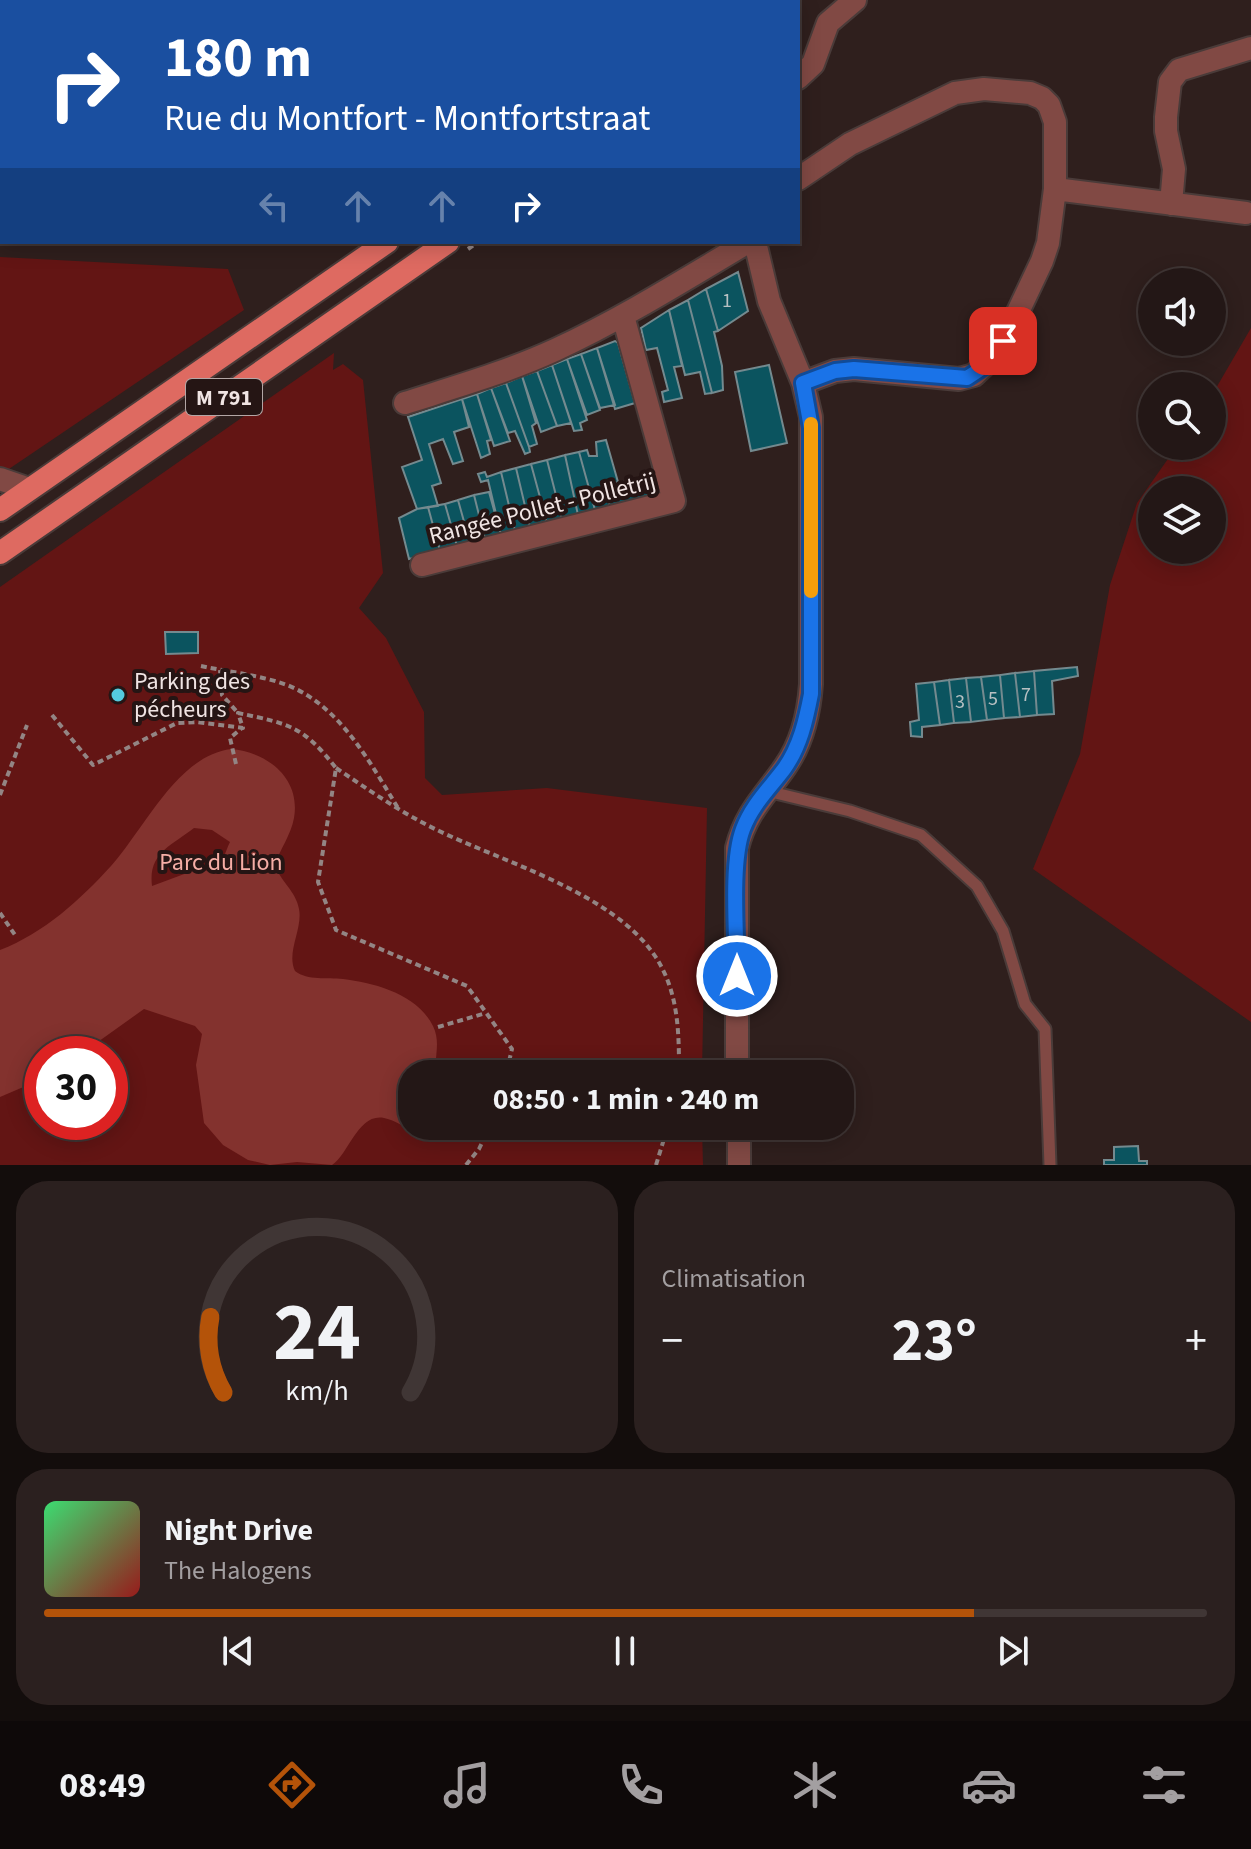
<!DOCTYPE html>
<html lang="fr">
<meta charset="utf-8">
<style>
:root{--surface:#231716;--page:#2b201f;--text:#f1f3f6;--muted:#a39fa1;--line:#403635;--accent:#b45309}
body{margin:0;font-family:"Source Sans 3",sans-serif;background:var(--page);color:var(--text);height:100vh;display:flex;flex-direction:column;font-size:30px;white-space:nowrap}
*{box-sizing:border-box;margin:0}
p{font-size:26px;color:var(--muted)}
.icon{flex:none;width:44px;height:44px;fill:none;stroke:currentColor;stroke-width:2;stroke-linecap:round;stroke-linejoin:round}
.map{position:relative;height:1165px;overflow:hidden}
.sheet{display:flex;flex-direction:column;gap:16px;padding:16px;background:#130d0c;flex:1}
.sheet>*{flex:none}
.guide{position:absolute;left:0px;top:0px;width:800px;height:244px;box-shadow:0 4px 20px #0003,0 0 0 2px var(--line);background:#1a4fa0;color:#fff;overflow:hidden}
.tools{position:absolute;left:1138px;top:268px;display:grid;gap:16px}
.tools a{display:grid;place-items:center;width:88px;height:88px;border-radius:50%;background:var(--surface);box-shadow:0 4px 20px #0003,0 0 0 2px var(--line);font-size:40px}
.speed{position:absolute;left:24px;top:1036px;display:flex;gap:16px;font-size:40px;font-weight:700;text-align:center}
.speed>*{display:grid;place-content:center;width:104px;height:104px;border-radius:50%;background:var(--surface);box-shadow:0 4px 20px #0003,0 0 0 2px var(--line);line-height:1}
.speed .limit{border:12px solid #d22;background:#fff;color:#111}
.pin{position:absolute;display:grid;place-items:center;width:68px;height:68px;color:#fff;margin:-34px;border-radius:16px;box-shadow:0 4px 12px #0006}
.me{position:absolute;width:88px;margin:-44px;rotate:0deg;stroke-linejoin:round;filter:drop-shadow(0 0 6px #0008)}
.turn{display:flex;align-items:center;gap:28px;height:168px;padding:0 32px;font-size:36px}
.turn .icon{width:104px;height:104px;stroke-width:2.5}
.turn b{display:block;font-size:56px;line-height:68px}
.lanes{display:flex;align-items:center;height:76px;padding:0 32px;background:#0003;justify-content:center;gap:40px;direction:ltr}
.lanes .off{opacity:.35}
.big{font-size:60px;font-weight:700;line-height:1.1}
.sheet .tile{flex:1;display:flex;flex-direction:column;justify-content:center;gap:12px;min-width:0;padding:0 28px;border-radius:32px;background:var(--page)}
.sheet .dial{align-items:center;gap:0}
.dial svg{height:208px;overflow:visible;fill:none;stroke:var(--line);stroke-width:7;stroke-linecap:round;text-anchor:middle}
.dial text{fill:var(--text);stroke:none}
.song{display:flex;align-items:center;gap:24px}
.cover{width:96px;height:96px;border-radius:12px;background:linear-gradient(135deg,hsl(140 70% 55%),hsl(0 70% 35%))}
.played{height:8px;border-radius:4px;background:linear-gradient(90deg,var(--accent) 80%,var(--line) 80%)}
.keys{display:flex;justify-content:space-around;direction:ltr}
.heat{display:flex;justify-content:space-between;align-items:center;font-size:44px;direction:ltr}
.sheet .tiles{flex:1;display:grid;gap:16px;grid-template-columns:1fr 1fr}
.tile:last-child{grid-column:span 2}
.trip{position:absolute;left:398px;top:1060px;width:456px;height:80px;border-radius:32px;background:var(--surface);box-shadow:0 4px 20px #0003,0 0 0 2px var(--line);font-weight:700;line-height:80px;text-align:center}
.tab-bar{display:flex;height:128px;justify-content:space-around;align-items:center;background:#0e0909;color:var(--muted)}
.tab-bar .icon{width:56px;height:56px}
.tab-bar .current{color:var(--accent)}
.tab-bar b{font-size:36px;color:var(--text)}
.map>svg:first-child{display:block}
.green{fill:#631514;fill-rule:evenodd}
.water{fill:#83322e;fill-rule:evenodd}
.building{fill:#0b545f;stroke:#748a8f;stroke-width:2}
.lines{fill:none;stroke-linecap:round;stroke-linejoin:round}
.service-casing{stroke:#4a3b39;stroke-width:15}
.minor-casing{stroke:#4a3b39;stroke-width:26}
.primary-casing{stroke:#4a3b39;stroke-width:26}
.path{stroke:#938584;stroke-width:4;stroke-dasharray:6 4;stroke-linecap:butt}
.service{stroke:#814944;stroke-width:11}
.minor{stroke:#814944;stroke-width:22}
.primary{stroke:#de6a61;stroke-width:22}
.route-casing{stroke:#114b97;stroke-width:20}
.route{stroke:#1a73e8;stroke-width:14}
.slow{stroke:#f59e0b;stroke-width:14}
.poi-dot{fill:#54cade;stroke:#251514;stroke-width:3}
.labels{text-anchor:middle;stroke-width:8;stroke-linejoin:round;paint-order:stroke}
.number-label{font-size:20px;fill:#b7c0c2}
.shield{fill:#251514;stroke:#b3a6a5;stroke-width:2}
.shield-label{font-size:22px;font-weight:bold;fill:#f0e4e3}
.street-label{font-size:24px;fill:#f0e4e3;stroke:#251514}
.poi-label{font-size:24px;fill:#f0e4e3;stroke:#251514;text-anchor:start}
.park-label{font-size:24px;fill:#f6aea6;stroke:#251514}
</style>
<div class="map">
<svg width="1251" height="1165" viewBox="0 0 1251 1165">
<rect width="100%" height="100%" fill="#2f1f1d"/>
<path class="green" d="M0 257 228 269 244 310 0 475Z
M1251 328V1022L1033 869 1080 754 1110 585 1137 503 1177 446H1212V395ZM1152 490H1212V550H1152Z
M334 353 333 370 343 364 363 380 383 573 359 608 386 638 424 712 425 778 442 795 547 788 707 808 702 1074H412V1126H702L703 1165H0V587ZM42 1054H110V1122H42Z"/>
<path class="water" d="M231 749C267 752 301 778 294 818 291 835 280 849 275 865 280 881 296 891 299 909 303 929 286 952 295 971 308 981 327 977 343 979 375 983 417 994 433 1026 442 1045 432 1059 438 1074H412V1126H430L415 1132C405 1127 394 1120 384 1118 358 1113 349 1154 332 1165L297 1162 270 1165 248 1160 223 1145 204 1123 196 1065 202 1034 195 1026 144 1009 81 1054H42V1079L0 1097V950C44 933 80 900 111 866 145 828 177 756 231 749ZM194 828 212 830 230 842C225 852 223 863 215 871L195 870 152 886C148 853 171 846 194 828Z"/>
<path class="building" d="M738 272 748 311 718 331 706 289Z
M706 289 718 331 714 332 722 366 723 390 712 393 688 300Z
M688 300 712 393 705 394 700 372 685 375 669 310Z
M669 310 682 366 674 367 682 398 664 402 662 392 668 390 657 348 646 350 641 328Z
M615 341 618 343 635 403 615 409 597 348Z
M597 348 615 405 600 408 581 354Z
M581 354 600 410 587 415 567 359Z
M567 359 587 420 580 423 582 430 574 431 552 365Z
M552 365 571 423 557 426 537 371Z
M769 365 787 443 751 451 735 372Z
M537 371 557 426 541 432 522 376Z
M522 376 536 423 532 426 537 444 529 447 506 383Z
M506 383 529 447 530 452 525 454 515 431 508 433 491 388Z
M491 388 510 441 494 446 477 394Z
M477 394 491 440 487 441 490 454 481 458 462 399Z
M462 399 469 427 454 432 463 461 453 464 443 439 429 444 441 483 432 486 438 506 417 509 402 467 422 460 408 417Z
M606 440 618 482 606 485 610 507 595 510 579 452 587 450 589 456H597L596 442Z
M579 452 595 510 578 515 565 455Z
M565 455 578 515 562 519 547 460Z
M547 460 562 519 547 523 531 464Z
M531 464 547 523 530 527 516 468Z
M516 468 530 527 515 531 501 472Z
M485 472 487 477 501 472 515 531 501 535 488 480 481 482 478 474Z
M654 475 659 497 610 507 606 485Z
M489 492 501 535 485 539 474 495Z
M474 495 485 539 470 543 458 500Z
M458 500 470 543 457 546 445 504Z
M445 504 457 546 440 551 428 507Z
M428 507 440 551 409 559 399 518 417 509Z
M165 632H198V653L166 654Z
M1077 667 1078 676 1052 681 1054 714 1037 715 1034 671Z
M1034 671 1037 715 1020 717 1015 673Z
M1015 673 1020 717 1004 718 1000 675Z
M1000 675 1004 718 987 720 981 677Z
M981 677 987 720 971 722 966 678Z
M966 678 971 722 954 723 949 680Z
M949 680 954 723 940 725 934 682Z
M934 682 940 725 922 727V737L911 736 910 722 919 720 916 684Z
M1138 1146 1139 1161H1147V1165H1104V1160H1114V1147Z"/>
<g class="lines">
<defs>
<path id="service" d="M767 791 850 811 921 835 977 886 1003 931 1025 1004 1045 1029 1050 1165"/>
<path id="minor" d="M628 0V2
M683 0 684 2
M16 2V0
M287 2V0
M798 78 813 64 828 23 855 0
M0 140 2 123
M798 179 850 144 955 93 984 89 1030 93 1042 98 1049 105 1055 122V189L1048 243 1042 261 1009 331 992 358 974 375 959 379 854 369 835 371 803 383
M1055 189 1246 213
M1171 204 1174 169 1166 131V117L1170 82 1179 70 1251 48
M405 403C455 387 507 372 555 350 622 319 684 280 748 242
M0 479 29 489
M422 565 674 501 623 316
M737 1074V848C746 812 765 796 785 767 802 743 809 713 811 684V417L803 383 769 301 755 242
M739 1126V1165"/>
<path id="primary" d="M722 2 725 0
M786 2 789 0
M0 510 387 242
M0 553 448 242"/>
</defs>
<use href="#service" class="service-casing"/>
<use href="#minor" class="minor-casing"/>
<use href="#primary" class="primary-casing"/>
<path class="path" d="M560 0V2
M468 249 478 242
M201 666C229 672 260 675 287 685 340 706 369 761 398 808
M220 670 222 695 238 713
M52 715 93 765 177 723 197 722 243 728 238 713C290 724 303 726 336 768L318 882 336 930 467 986 512 1049 506 1074
M236 764 230 738 242 728
M336 768C369 790 400 812 435 829 502 862 612 892 655 956 679 992 679 1033 679 1074
M0 795 27 725
M0 913 15 935
M438 1027 486 1013
M466 1165 479 1149 490 1126
M656 1165 668 1126"/>
<use href="#service" class="service"/>
<use href="#minor" class="minor"/>
<use href="#primary" class="primary"/>
</g>
<g class="lines">
<defs>
<path id="route" d="M737 976C737 937 730 863 743 829 752 805 769 789 784 769 800 747 806 720 811 694V428L803 383 835 371 854 369 967 378 985 366 1003 341"/>
</defs>
<use href="#route" class="route-casing"/>
<use href="#route" class="route"/>
<path class="slow" d="M811 424V591"/>
</g>
<circle class="poi-dot" cx="118" cy="695" r="8"/>
<g class="labels">
<g class="number-label">
<text x="727" y="307">1</text>
<text x="1026" y="701">7</text>
<text x="993" y="705">5</text>
<text x="960" y="708">3</text>
</g>
<rect class="shield" x="186" y="379" width="76" height="36" rx="6"/>
<g class="shield-label">
<text x="224" y="405">M 791</text>
</g>
<g class="street-label">
<text transform="translate(542 508) rotate(-14)" y="8">Rangée Pollet - Polletrij</text>
</g>
<g class="poi-label">
<text x="134" y="689">Parking des<tspan x="134" dy="28">pécheurs</tspan></text>
</g>
<g class="park-label">
<text x="221" y="870">Parc du Lion</text>
</g>
</g>
</svg>
<div class="tools">
<a><svg class="icon" aria-label="sound" viewBox="0 0 24 24"><path d="M4 9h4l5-4v14l-5-4H4zM17 9q2 3 0 6"/></svg></a>
<a><svg class="icon" aria-label="search" viewBox="0 0 24 24"><circle cx="10" cy="10" r="6"/><path d="M15 15l6 6"/></svg></a>
<a><svg class="icon" aria-label="layers" viewBox="0 0 24 24"><path d="M12 4l9 5-9 5-9-5zM3 14l9 5 9-5"/></svg></a>
</div>
<div class="speed"><div class="limit">30</div></div>
<div class="pin" style="left:1003px;top:341px;background:#d93025"><svg class="icon" aria-label="arrive" viewBox="0 0 24 24"><path d="M6 21V4h12l-3 4 3 4H6"/></svg></div>
<svg class="me" style="left:737px;top:976px" viewBox="-20 -20 40 40"><circle r="17" fill="#1a73e8" stroke="#fff" stroke-width="3"/><path d="M0-11L8 9 0 5-8 9z" fill="#fff"/></svg>
<div class="trip">08:50 · 1 min · 240 m</div>
<div class="guide">
<div class="turn"><svg class="icon" aria-label="right" viewBox="0 0 24 24"><path d="M7 20v-9h11M14 6l5 5-5 5"/></svg><div><b>180 m</b>Rue du Montfort - Montfortstraat</div></div>
<div class="lanes"><svg class="icon off" aria-label="left" viewBox="0 0 24 24"><path d="M17 20v-9H6M10 6l-5 5 5 5"/></svg><svg class="icon off" aria-label="ahead" viewBox="0 0 24 24"><path d="M12 20V5M6 11l6-6 6 6"/></svg><svg class="icon off" aria-label="ahead" viewBox="0 0 24 24"><path d="M12 20V5M6 11l6-6 6 6"/></svg><svg class="icon" aria-label="right" viewBox="0 0 24 24"><path d="M7 20v-9h11M14 6l5 5-5 5"/></svg></div>
</div>
</div>
<section class="sheet">
<div class="tiles">
<div class="tile dial"><svg viewBox="0 0 100 80">
<path d="M14 69A42 42 0 1 1 86 69"/>
<path d="M14 69A42 42 0 0 1 9 40" stroke="#b45309"/>
<text x="50" y="56" font-size="32" font-weight="700">24</text>
<text x="50" y="72" font-size="11">km/h</text>
</svg></div>
<div class="tile"><p>Climatisation</p>
<div class="heat"><a>−</a><b class="big">23°</b><a>+</a></div>
</div>
<div class="tile">
<div class="song"><i class="cover"></i><div><b>Night Drive</b><p>The Halogens</p></div></div>
<div class="played"></div>
<div class="keys"><svg class="icon" aria-label="previous" viewBox="0 0 24 24"><path d="M18 5L8 12l10 7zM5 5v14"/></svg><svg class="icon" aria-label="pause" viewBox="0 0 24 24"><path d="M8 5v14M16 5v14"/></svg><svg class="icon" aria-label="next" viewBox="0 0 24 24"><path d="M6 5l10 7-10 7zM19 5v14"/></svg></div>
</div>
</div>
</section>
<nav class="tab-bar">
<b>08:49</b>
<svg class="icon current" aria-label="directions" viewBox="0 0 24 24"><path d="M12 3l9 9-9 9-9-9zM9 14v-3h6M13 9l2 2-2 2"/></svg>
<svg class="icon" aria-label="music" viewBox="0 0 24 24"><path d="M9 18V5l10-2v13"/><circle cx="6" cy="18" r="3"/><circle cx="16" cy="16" r="3"/></svg>
<svg class="icon" aria-label="phone" viewBox="0 0 24 24"><path d="M5 4h4l2 5-3 2q2 4 5 5l2-3 5 2v4C11 20 4 13 5 4z"/></svg>
<svg class="icon" aria-label="climate" viewBox="0 0 24 24"><path d="M12 3v18M4 7l16 10M4 17L20 7"/></svg>
<svg class="icon" aria-label="car" viewBox="0 0 24 24"><path d="M5 17H2v-5l4-1 3-4h7l3 4 3 1v5h-3M9 17h6M6 11h13"/><circle cx="7" cy="17" r="2"/><circle cx="17" cy="17" r="2"/></svg>
<svg class="icon" aria-label="filters" viewBox="0 0 24 24"><path d="M4 7h16M4 17h16"/><circle cx="9" cy="7" r="2"/><circle cx="15" cy="17" r="2"/></svg>
</nav>
